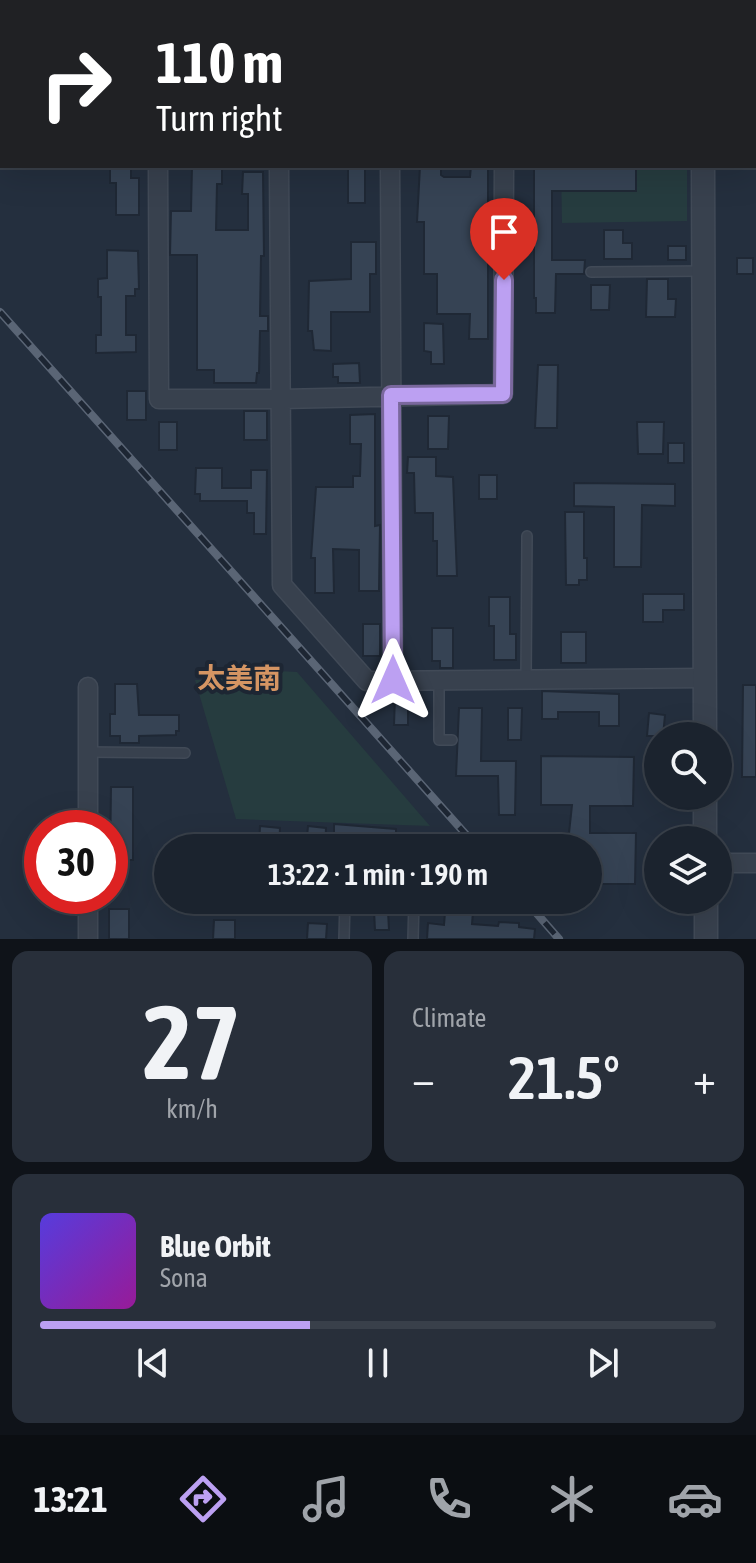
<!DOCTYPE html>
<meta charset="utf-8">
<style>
:root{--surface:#1b232e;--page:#282f3a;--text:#f1f3f6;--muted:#a0a4aa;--line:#39404a;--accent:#bca0f2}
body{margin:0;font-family:"Asap Condensed","Noto Sans JP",sans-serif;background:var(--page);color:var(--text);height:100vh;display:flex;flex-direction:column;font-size:30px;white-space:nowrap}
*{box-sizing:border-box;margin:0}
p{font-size:26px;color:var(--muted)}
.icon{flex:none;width:44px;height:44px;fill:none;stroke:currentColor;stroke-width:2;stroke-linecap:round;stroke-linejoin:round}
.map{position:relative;height:939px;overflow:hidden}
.details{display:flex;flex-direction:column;gap:12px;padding:12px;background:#0f1319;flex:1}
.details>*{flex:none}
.top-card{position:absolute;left:0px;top:0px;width:756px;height:168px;box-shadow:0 8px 32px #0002,0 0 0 2px var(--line);background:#202124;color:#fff;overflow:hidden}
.buttons{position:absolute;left:644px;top:722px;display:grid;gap:16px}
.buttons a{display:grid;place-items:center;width:88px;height:88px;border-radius:50%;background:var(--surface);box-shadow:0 8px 32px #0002,0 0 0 2px var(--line);font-size:40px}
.speed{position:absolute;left:24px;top:810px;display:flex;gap:16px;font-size:40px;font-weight:700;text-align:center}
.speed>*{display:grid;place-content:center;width:104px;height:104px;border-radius:50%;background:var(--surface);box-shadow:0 8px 32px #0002,0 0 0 2px var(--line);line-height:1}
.speed .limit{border:12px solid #d22;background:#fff;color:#111}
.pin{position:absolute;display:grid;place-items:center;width:68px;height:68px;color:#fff;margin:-82px -34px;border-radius:50% 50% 50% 0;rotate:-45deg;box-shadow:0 0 8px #0007}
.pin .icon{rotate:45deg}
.me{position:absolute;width:88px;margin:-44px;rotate:0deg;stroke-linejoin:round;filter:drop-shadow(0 0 6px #0008)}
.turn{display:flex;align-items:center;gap:28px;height:168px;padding:0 24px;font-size:36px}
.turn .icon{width:104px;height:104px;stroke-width:2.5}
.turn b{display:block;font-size:56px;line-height:68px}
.big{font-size:60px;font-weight:600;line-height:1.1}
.details .card{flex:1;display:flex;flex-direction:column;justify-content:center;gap:12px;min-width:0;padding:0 28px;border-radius:16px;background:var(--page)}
.details .dial{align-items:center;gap:0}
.dial b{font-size:104px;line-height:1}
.song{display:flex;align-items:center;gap:24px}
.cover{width:96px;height:96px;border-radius:12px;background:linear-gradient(135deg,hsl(250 70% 55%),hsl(300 70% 35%))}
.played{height:8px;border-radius:4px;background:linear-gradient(90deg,var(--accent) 40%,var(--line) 40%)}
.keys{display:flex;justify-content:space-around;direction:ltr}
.heat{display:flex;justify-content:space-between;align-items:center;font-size:44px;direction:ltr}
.details .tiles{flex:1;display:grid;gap:12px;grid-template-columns:1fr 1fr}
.card:last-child{grid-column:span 2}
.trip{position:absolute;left:154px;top:834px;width:448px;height:80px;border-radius:40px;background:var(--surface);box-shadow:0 8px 32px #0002,0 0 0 2px var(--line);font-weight:600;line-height:80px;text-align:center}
.menu{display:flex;height:128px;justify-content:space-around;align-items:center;background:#0b0e12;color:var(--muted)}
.menu .icon{width:56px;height:56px}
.menu .on{color:var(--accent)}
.menu b{font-size:36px;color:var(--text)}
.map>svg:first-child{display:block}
.green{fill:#263c3f}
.building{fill:#364354;stroke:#1f2835;stroke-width:2}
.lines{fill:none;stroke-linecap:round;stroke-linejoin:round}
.service-casing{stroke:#414a57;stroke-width:12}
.minor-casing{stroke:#414a57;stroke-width:21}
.tertiary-casing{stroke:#414a57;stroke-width:25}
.service{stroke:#38414e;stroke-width:9}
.minor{stroke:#38414e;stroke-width:18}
.tertiary{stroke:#38414e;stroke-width:22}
.rail-casing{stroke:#5a6575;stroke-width:8}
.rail{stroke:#1d2633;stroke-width:5;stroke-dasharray:15;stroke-linecap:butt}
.route-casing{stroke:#7a689d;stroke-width:20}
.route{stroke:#bca0f2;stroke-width:14}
.labels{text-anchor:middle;stroke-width:8;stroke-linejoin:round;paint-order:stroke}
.quarter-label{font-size:28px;font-weight:bold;fill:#d59563;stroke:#1d2633}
</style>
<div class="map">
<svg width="756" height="939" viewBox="0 0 756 939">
<rect width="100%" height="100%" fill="#242f3e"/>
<path class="green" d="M561 166H687V221L562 223Z
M242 669 297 672 430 826 236 819 195 680H207Z"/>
<path class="building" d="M110 166H131V178H139V215H116V183H110Z
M192 166H222V184H217L216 230H248V194H242L243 172H263L264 256H261L260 316H268V331H260L259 373H257L256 383H214V370H197V255H170L171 211H191Z
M348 166H365V203H348Z
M420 166H441V175L444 177H470L471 166H488V339H469L470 314H437V274H424V222H417Z
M534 166H636V191H552V260H585L584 274H556L555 313H536V298H534Z
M604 230H623V243H632V259H604Z
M351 242H376V274H370V312H331V351L314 350 312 331H308L309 281 351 279Z
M668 246H686V260H668Z
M107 250 138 251 139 289H135V296H126V335H136V352L96 353V335H101V297H98V279L107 278Z
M737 258H753V274H737Z
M647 279H668V299H676L675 317H646Z
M591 285H610L609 310H591Z
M424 323 443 324 444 364H431V352L424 351Z
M359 363 360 383H338V377H333V364Z
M538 365H558L557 428H535Z
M127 391H146V420H127Z
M244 411H267V440H244Z
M375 414V526L380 525 379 591H359V550L333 549 334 593H315V558H311L316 487H353V476H360L361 444H350V415Z
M428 416H449L448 449H428Z
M159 422H177V450H159Z
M637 422H664L663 454H638Z
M668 443H684V463H668Z
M408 457H436V476L453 477 457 576H437V541H433V513H415L414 473H407Z
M196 468H222V488H251V470H267L266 534H254V513H247V501H200V494H195Z
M479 475H497V499H479Z
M574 483 675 484V506L642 505 641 567H614V507L574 506Z
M565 512H584V558H587V580H579V585H566Z
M643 594H684V610H663V622H643Z
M489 597H510V634H516V660H494V626H489Z
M363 624H380V656H363Z
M432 628H453V668H440V661H432Z
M561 632H586V663H561Z
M115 684H137L139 715H179V731H176V735L139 736V743H120V736H110V714H115Z
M743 685H756V777H742Z
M542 691 619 694V726H599V712H558V719H542Z
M395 696H408V725H394Z
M459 708H482L481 761H516L515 815H499L498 776H456Z
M508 708H522L521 740H508Z
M649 713 665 715 663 736H647Z
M541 756 634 757 633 806H590V833H636L635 884H588V848H540V833H569L572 805H541Z
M111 787H133V860H110Z
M334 824 396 829V838L387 839 386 848H362V839L334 840Z
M260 826 280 828 279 848H259Z
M308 826 326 828 325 848H306Z
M446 900H474L472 924 498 926 499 922 519 923V927L535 929 534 939H427L428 923 444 925Z
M109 909H129V939H109Z
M374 911H388L389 930H375Z
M214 920H235V939H213Z
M308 923 327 924 326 939H307Z"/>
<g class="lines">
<defs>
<path id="service" d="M281 2V0
M591 272 704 271
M526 680 527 536
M439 681V740H452
M88 752 185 753
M344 939 345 900
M413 939 414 900"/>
<path id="minor" d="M158 0V2
M390 2V0
M158 166 159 399H282L503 394 504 166
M279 166 282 585 367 681 705 678
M390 166 393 680
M88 687V828
M718 863H756
M88 896V939"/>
<path id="tertiary" d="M701 0V2
M703 166 705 736
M705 796V840
M706 900V939"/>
</defs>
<use href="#service" class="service-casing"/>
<use href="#minor" class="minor-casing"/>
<use href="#tertiary" class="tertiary-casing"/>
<use href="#service" class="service"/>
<use href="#minor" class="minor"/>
<use href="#tertiary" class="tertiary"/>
<defs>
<path id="rail" d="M0 312 478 848
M525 900 559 939"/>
</defs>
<use href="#rail" class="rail-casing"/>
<use href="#rail" class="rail"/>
</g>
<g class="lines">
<defs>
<path id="route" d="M393 680 391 395 503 394 504 280"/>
</defs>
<use href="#route" class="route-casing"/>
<use href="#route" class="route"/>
</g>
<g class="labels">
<g class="quarter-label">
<text x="239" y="688">太美南</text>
</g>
</g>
</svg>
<div class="buttons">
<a><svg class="icon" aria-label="search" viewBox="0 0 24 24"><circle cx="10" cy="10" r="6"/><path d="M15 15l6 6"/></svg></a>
<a><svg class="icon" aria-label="layers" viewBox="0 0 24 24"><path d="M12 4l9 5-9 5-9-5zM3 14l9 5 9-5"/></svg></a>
</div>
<div class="speed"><div class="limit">30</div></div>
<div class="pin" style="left:504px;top:280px;background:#d93025"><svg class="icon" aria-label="arrive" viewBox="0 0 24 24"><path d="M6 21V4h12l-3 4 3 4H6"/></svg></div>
<svg class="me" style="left:393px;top:680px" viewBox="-20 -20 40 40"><path d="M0-17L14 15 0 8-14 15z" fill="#bca0f2" stroke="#fff" stroke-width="4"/></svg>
<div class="trip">13:22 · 1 min · 190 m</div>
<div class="top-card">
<div class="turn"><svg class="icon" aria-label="right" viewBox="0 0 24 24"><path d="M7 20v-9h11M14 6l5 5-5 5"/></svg><div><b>110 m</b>Turn right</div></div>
</div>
</div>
<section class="details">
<div class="tiles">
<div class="card dial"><b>27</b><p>km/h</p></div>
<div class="card"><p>Climate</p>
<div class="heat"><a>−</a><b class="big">21.5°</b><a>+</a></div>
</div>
<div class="card">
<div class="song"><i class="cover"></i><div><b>Blue Orbit</b><p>Sona</p></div></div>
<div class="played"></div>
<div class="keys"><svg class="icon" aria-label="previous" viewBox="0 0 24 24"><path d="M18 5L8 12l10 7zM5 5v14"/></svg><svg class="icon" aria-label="pause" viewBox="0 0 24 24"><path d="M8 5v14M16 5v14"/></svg><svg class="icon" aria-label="next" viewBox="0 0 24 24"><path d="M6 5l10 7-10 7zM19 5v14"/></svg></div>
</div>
</div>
</section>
<nav class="menu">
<b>13:21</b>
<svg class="icon on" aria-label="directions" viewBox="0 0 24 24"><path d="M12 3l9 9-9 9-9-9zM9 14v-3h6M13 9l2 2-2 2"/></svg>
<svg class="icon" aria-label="music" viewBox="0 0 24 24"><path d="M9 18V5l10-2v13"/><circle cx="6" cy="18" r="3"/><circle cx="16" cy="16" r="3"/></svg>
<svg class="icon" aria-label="phone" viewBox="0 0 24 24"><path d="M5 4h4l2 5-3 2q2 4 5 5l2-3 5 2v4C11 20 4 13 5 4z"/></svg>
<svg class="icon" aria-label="climate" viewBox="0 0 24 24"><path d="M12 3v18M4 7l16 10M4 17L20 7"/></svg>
<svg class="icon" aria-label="car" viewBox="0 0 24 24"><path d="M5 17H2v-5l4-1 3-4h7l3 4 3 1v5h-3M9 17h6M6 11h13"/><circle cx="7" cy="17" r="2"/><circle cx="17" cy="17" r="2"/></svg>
</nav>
